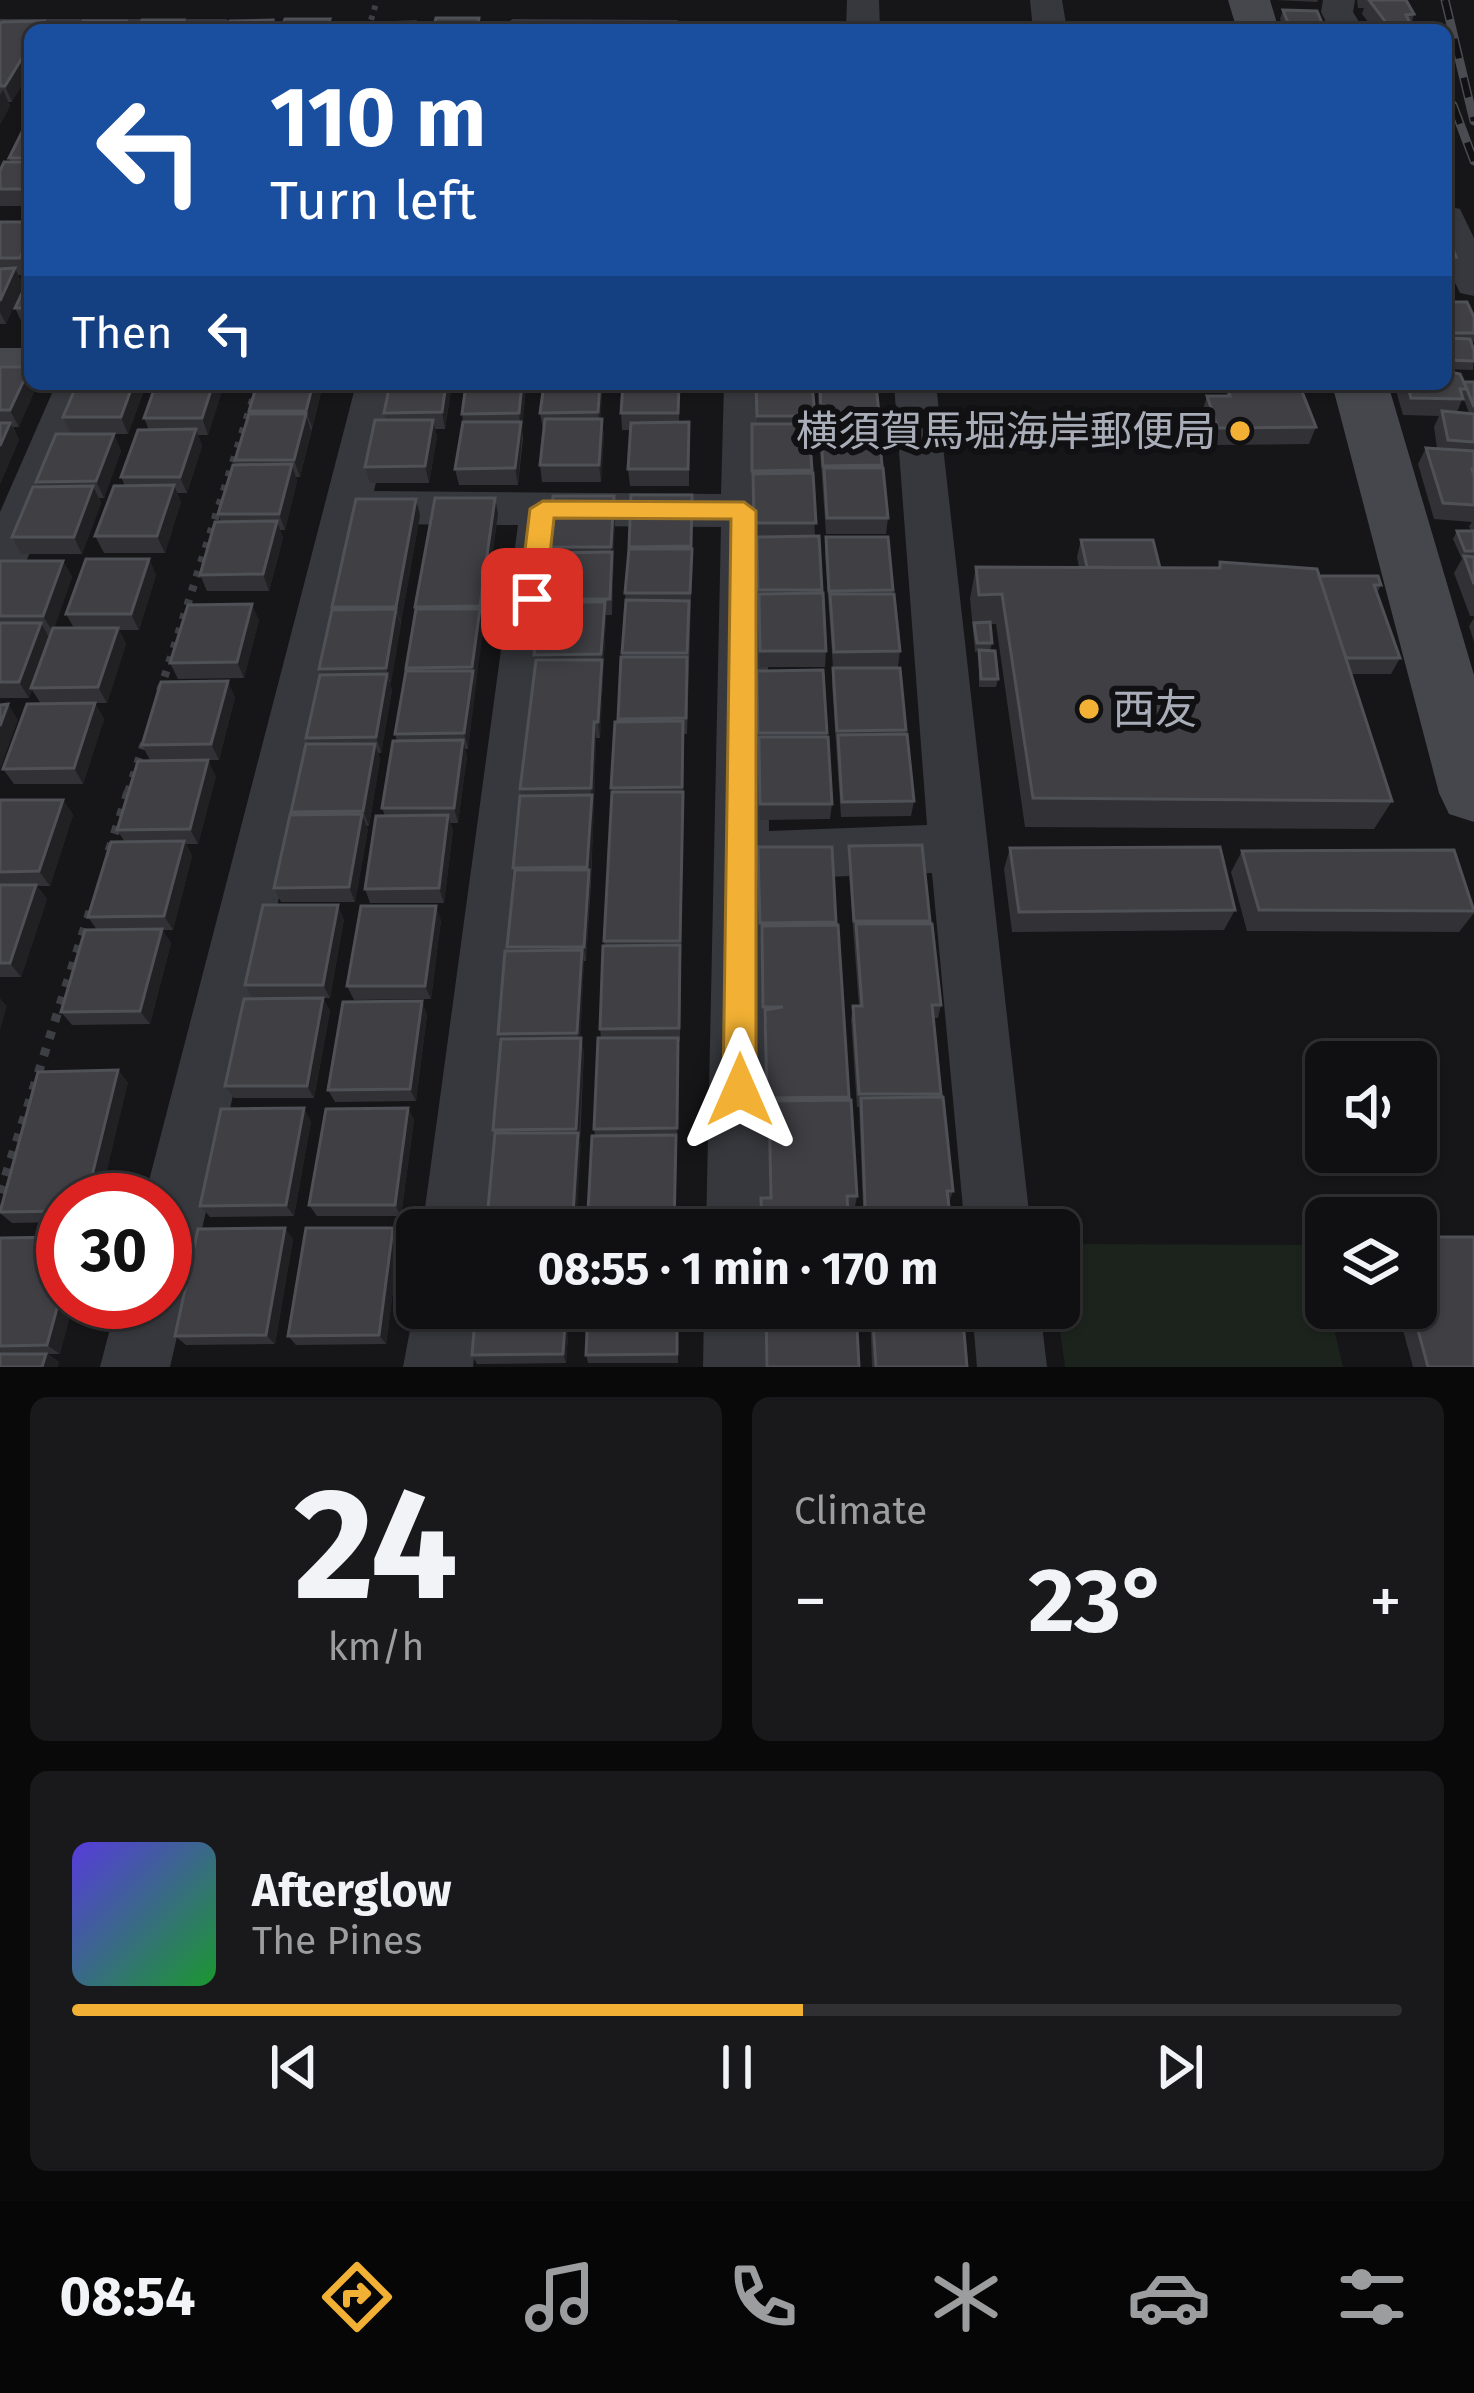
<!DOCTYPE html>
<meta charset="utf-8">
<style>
:root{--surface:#101012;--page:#19191b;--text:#f1f3f6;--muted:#9c9d9f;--line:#303032;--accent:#f2b134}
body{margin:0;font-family:"Fira Sans","Noto Sans JP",sans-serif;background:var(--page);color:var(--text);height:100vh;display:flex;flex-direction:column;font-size:45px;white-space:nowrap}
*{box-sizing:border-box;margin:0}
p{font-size:39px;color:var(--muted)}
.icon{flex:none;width:66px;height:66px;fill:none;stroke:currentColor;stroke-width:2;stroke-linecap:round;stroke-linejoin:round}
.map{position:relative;height:1367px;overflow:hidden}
.panel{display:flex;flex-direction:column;gap:30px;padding:30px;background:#09090a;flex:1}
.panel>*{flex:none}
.top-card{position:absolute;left:24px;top:24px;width:1428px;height:366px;border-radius:18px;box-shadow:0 3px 9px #0004,0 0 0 3px var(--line);background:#1a4fa0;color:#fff;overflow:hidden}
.controls{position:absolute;left:1305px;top:1041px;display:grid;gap:24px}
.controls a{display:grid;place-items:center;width:132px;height:132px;border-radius:18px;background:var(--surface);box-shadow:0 3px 9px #0004,0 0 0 3px var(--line);font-size:60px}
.speed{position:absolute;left:36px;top:1173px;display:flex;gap:24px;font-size:60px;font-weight:700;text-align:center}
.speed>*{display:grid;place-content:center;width:156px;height:156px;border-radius:50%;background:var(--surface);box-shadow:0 3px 9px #0004,0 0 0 3px var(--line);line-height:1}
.speed .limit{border:18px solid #d22;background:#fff;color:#111}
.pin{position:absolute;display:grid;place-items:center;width:102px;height:102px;color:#fff;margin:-51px;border-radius:24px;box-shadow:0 6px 18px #0006}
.me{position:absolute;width:132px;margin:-66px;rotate:0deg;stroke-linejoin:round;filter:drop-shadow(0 0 9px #0008)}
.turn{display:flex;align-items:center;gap:42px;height:252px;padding:0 48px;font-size:54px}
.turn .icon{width:156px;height:156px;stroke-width:2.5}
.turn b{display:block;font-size:84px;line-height:102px}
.then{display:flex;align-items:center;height:114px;padding:0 48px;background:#0003;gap:24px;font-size:45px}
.big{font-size:90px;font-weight:700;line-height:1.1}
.panel .card{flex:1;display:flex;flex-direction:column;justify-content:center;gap:18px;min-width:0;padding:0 42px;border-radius:18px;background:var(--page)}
.panel .dial{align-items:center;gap:0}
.dial b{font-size:156px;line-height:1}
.song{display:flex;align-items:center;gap:36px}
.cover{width:144px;height:144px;border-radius:18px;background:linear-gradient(135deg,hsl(250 70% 55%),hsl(130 70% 35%))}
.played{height:12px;border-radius:6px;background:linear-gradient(90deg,var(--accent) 55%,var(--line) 55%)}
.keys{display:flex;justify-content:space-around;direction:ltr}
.heat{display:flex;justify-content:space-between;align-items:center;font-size:66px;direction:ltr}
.panel .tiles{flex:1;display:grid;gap:30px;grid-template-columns:1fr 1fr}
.card:last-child{grid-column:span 2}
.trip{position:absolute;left:396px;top:1209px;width:684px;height:120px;border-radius:18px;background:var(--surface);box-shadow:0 3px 9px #0004,0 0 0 3px var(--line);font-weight:700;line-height:120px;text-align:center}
.menu{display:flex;height:192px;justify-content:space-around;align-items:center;background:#060607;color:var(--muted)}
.menu .icon{width:84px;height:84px}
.menu .active{color:var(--accent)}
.menu b{font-size:54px;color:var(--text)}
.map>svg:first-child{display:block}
.green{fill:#1c231d}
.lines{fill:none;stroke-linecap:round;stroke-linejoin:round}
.path-far2{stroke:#3d3f44;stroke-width:6;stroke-dasharray:4.5 6;stroke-linecap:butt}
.path-far1{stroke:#3d3f44;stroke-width:8;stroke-dasharray:6 9;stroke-linecap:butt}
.path{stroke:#3d3f44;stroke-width:9;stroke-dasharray:8 10;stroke-linecap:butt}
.street{fill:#37383d;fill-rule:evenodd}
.secondary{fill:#45474d;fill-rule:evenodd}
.rail-casing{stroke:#4a4c52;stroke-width:9}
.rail{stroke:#111113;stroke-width:6;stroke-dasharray:20;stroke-linecap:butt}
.wall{fill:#323236;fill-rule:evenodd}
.shaded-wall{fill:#212124}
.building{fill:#3f3f44;stroke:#4f5156;stroke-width:3}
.route{fill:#f2b134;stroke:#9d7322;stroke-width:3}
.poi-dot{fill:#f2b134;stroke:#111113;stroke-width:4.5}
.labels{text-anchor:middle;stroke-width:12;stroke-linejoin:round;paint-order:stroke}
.poi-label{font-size:42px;fill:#a8adb8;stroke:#111113;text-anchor:end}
</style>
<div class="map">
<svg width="1474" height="1367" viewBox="0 0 1474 1367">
<rect width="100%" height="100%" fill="#161618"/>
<path class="green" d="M1059 1244 1314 1245 1343 1367H1065L1057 1308Z"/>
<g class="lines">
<path class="path-far2" d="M323 29H374
M407 29H440
M368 30 377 0"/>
<path class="path-far1" d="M160 691 258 384
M128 792 145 740"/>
<path class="path" d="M109 851 129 789
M0 1193 90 911"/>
<path class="street" d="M847 0H879L880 30H846Z
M1030 0H1062L1067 30H1033Z
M1323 0H1355L1353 12 1364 30H1330L1321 12Z
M0 19H226L243 29 30 30V39H0Z
M513 19 677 20 694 30 496 29Z
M1446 206 1460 209 1474 238V296L1460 293 1446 264Z
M56 384H98L24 567 17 579 0 585V512Z
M356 384H398L374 491 721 494 724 384H766L769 831 927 825 894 384H936L1031 1230H965L932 873 770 879 772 1230H706L721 527 564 526 488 1230H422L518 525 366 524 198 1246 188 1269 172 1277 185 1302 170 1367H100L117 1302H165V1200H144Z
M417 1293V1308H479L473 1367H403Z
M704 1308H772L773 1367H703Z
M972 1308H1040L1047 1367H977Z"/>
<path class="secondary" d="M1228 0H1270L1279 30H1237Z
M0 348H30V384H0Z
M1332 384H1388L1474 675V822L1449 814 1439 793Z"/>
<defs>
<path id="rail" d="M1445 0 1474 121
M1453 105 1474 161"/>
</defs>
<use href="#rail" class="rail-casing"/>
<use href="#rail" class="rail"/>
</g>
<path class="wall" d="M1276 0H1318L1317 2Z
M1357 0H1406L1414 14 1410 30H1374L1362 14 1364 8H1358Z
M1283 10 1325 30H1285L1280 19Z
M0 24 12 102H8L10 106 0 124Z
M30 116V206H0V171L11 162 9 158 25 132 24 128Z
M0 222H30V271L28 275H18L23 285 6 324H0Z
M1446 233 1456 257 1448 274H1446Z
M30 276V325H23L15 308Z
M1446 302 1474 317V342H1471L1474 351 1473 370 1446 369Z
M0 367 19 427H13L19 440 0 484Z
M1474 382V616H1470L1454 573 1462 559 1453 539 1457 531H1471L1469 526 1472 522 1434 519 1418 464 1426 448H1437L1434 427 1439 416 1403 415 1395 387 1396 384ZM1463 397 1469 413 1457 412Z
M156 384H220L222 391 208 435H198L202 446 187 493H177L181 502 165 553H104L95 536 125 486 121 477 149 430 144 418Z
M323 384 300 477H296L297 481 285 530H280L283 538 269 591H207L200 575 221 522 218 514 237 465 235 460 250 414 249 411Z
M390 384H452L445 429H435L437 437 429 483H370L365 467 386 420 384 413Z
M466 384H526L522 429 523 438 518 485H459L455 469 463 422 462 414Z
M544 384H603L600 419 604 435 601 482H542L540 465 543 430 540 413Z
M680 384 679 422 689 439V486H630L628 469 631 430H622L621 413Z
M756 384 815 416 814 433H810L815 536H819L826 651 825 667H760L752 424H757Z
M818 384 879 414 882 468 888 518 886 534H826L819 436Z
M1228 389 1316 427 1309 444 1212 445 1202 413 1207 396H1226Z
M144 390 128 434H71L63 417Z
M114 434 121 451 104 498H99L101 503 82 554H21L12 537 39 487 36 482Z
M631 495H692V566L687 734H684L680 1041H679L677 1147 595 1136 594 1129 601 1038 600 1029 615 722H618Z
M495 498 498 514 483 622 468 749H465L467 756 458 823H450L453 830 444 903H370L365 889 385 816 382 808 397 741 395 734 407 671 406 668 415 607Z
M615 512 612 615H606L600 738H596L591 884 586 961H584L580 1038 584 1051 576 1230H486L501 1045 498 1034 508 950 513 868 521 796 520 789 536 662 534 655 547 602 550 556 548 547Z
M420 515 390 684 392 690 381 753H378L380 759 369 826H366L368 829 355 902H281L274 888 309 744 306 738 321 675 319 669 332 607Z
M826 537 893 590 900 651 898 667 833 668 825 553Z
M1081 540 1160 568H1218L1220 562 1381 585 1377 593 1400 658 1391 674H1351L1392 801 1374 829 1025 827 996 624H991L992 643 990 651 998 679 996 687H979V651L975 652 970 598 976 567H1079L1077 557Z
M149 559 156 575 139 630H119L126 644 107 703H95L104 719 83 784H14L3 769 41 704 32 690 29 698H0V561H63L72 577 54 628H74L66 614Z
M1474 618V642L1469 626Z
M259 620 244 678 178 679 170 663Z
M833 668 906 730 914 801 911 816 841 817 832 684Z
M823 670 832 804 830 819 760 820 757 671Z
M235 697 219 760H150L142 745Z
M216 776 198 844H186L192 856 173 930H162L171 943 150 1024 72 1025 61 1012 97 930 88 917 125 842 117 830Z
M0 800H63L73 815 50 886H37L47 899 21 977H0Z
M849 846 930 921 941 1005 938 1018H933L940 1097 953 1191 949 1202 952 1230H864L859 1107H857L851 1020 853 1006H859L848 861Z
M758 847H832L835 925 857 1196 855 1207 770 1198 769 1110H767L765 1020H763L761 937H760Z
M1010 848 1235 910 1224 930 1012 932 1004 869Z
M1242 851 1474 907V913L1459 932 1247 931 1231 872Z
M344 919 330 998H323L330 1011 314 1098H234L225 1086 253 999 245 985Z
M441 920 431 999 354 1000 347 986Z
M422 1001 427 1015 416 1101 335 1102 328 1090Z
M118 1070 128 1083 63 1200V1222L12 1223 0 1213V1208Z
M408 1108 414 1120 401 1216H317L309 1205Z
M311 1121 294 1216 210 1217 200 1206Z
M0 1238 60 1354H47L59 1362 0 1367Z
M400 1238 386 1344 296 1345 288 1336Z
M293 1239 275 1344 186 1345 175 1336Z
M570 1308 566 1363 477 1364 472 1355Z
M588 1308H678V1363H588L586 1355Z
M870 1308H962L967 1367H872Z
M1397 1308H1416L1474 1367H1413Z"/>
<path class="shaded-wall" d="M30 45V72L12 102 5 86Z
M3 90 10 106 0 124V95Z
M30 237V271L28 275 20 258Z
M15 268 23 285 6 324 0 312V301Z
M30 367V384H38L19 427 10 410Z
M133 384H142L144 390 128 434 121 417Z
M213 384H220L222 391 208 435 202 418Z
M313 384H323L312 427 306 411Z
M446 384H452L445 429 442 412Z
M522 384H526V387L518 485 515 468 520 423 519 413Z
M600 384H603L600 429 598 412Z
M306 414 311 431 300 477 294 460Z
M602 419 604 435 601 482 599 465Z
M433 420 437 437 429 483 425 466Z
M10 423 19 440 0 484V446Z
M196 429 202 446 187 493 180 477Z
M114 434 121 451 104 498 96 481Z
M292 464 297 481 285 530 279 514Z
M174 485 181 502 165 553 157 536Z
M93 486 101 503 82 554 74 537Z
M614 496 615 512 612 615 611 547Z
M495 498 498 514 483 622 480 606Z
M416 499 420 515 401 623 396 607Z
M277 521 283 538 269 591 263 574Z
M149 559 156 575 139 630 131 614Z
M63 561 72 577 53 632 43 616Z
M605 602 606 618 600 738 598 722Z
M252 604 259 620 244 678 237 662Z
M396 609 401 626 391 684 386 668Z
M480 609 484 625 476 683 472 667Z
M41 623 50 639 29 698 19 682Z
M118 628 126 644 107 703 98 687Z
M473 671 476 687 468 749 464 733Z
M387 674 392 690 381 753 376 737Z
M228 681 235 697 219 760 211 744Z
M95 703 104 719 83 784 74 768Z
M8 704 18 720 0 770V726Z
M594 722 596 738 594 811 586 961 584 947Z
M463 740 467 756 458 823 454 808Z
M375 744 380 759 369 826 363 811Z
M208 760 216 776 198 844 190 829Z
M63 800 73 815 50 886 39 871Z
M362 814 368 829 355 902 349 887Z
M448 815 453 830 444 903 439 888Z
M184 841 192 856 173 930 164 916Z
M36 885 47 899 21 977 10 963Z
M338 905 344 919 330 998 323 985Z
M436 906 441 920 431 999 425 986Z
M162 929 171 943 150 1024 140 1011Z
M582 950 584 964 580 1046 577 1033Z
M0 998 7 1006 0 1030Z
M323 998 330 1011 314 1098 307 1086Z
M422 1001 427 1015 416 1101 410 1089Z
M581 1038 584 1051 579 1135 581 1144 576 1230H572Z
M118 1070 128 1083 100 1200H86Z
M304 1108 311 1121 294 1216 286 1205Z
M408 1108 414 1120 401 1216 395 1205Z
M285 1228 293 1239 275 1344 266 1335Z
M393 1228 400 1238 386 1344 379 1335Z
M63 1286V1302H74L60 1354 47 1345Z
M566 1308H570L566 1363 563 1354Z
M46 1354 59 1362 58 1367H42Z"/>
<path class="building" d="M1369 0H1406L1414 14 1406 15 1411 25H1388Z
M1283 10 1317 11 1325 30H1291Z
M436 18H479L477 30H433Z
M285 19H330L326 30H281Z
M142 20H184L180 30H138Z
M273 20 270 30H226L230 21Z
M44 21 39 30H30V45L5 86H0V24L2 22Z
M83 21H126L122 30H79Z
M415 22 413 30H369L371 23Z
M522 24H557L556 30H521Z
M564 25H599V30H563Z
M915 25H950L951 30H916Z
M701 26V30H665L666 27Z
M616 27H651V30H616Z
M900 27V30H865V28Z
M975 27H1010V30H975Z
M716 28H752V30H716Z
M813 28H849V30H813Z
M22 132H30V158H9Z
M4 162H30V189H0V171Z
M0 222H30V237L20 258H0Z
M1446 233H1447L1456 257H1446Z
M15 268 0 301V269Z
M30 276V308H15Z
M1446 302H1467L1474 317V333H1446Z
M1446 338 1470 339 1474 351V361L1446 360Z
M0 367H30L10 410H0Z
M1446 371 1460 374 1467 389H1460L1463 399 1411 398 1407 384H1446Z
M1464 382H1474V407Z
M77 384H133L121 417H63Z
M156 384H213L202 418H144Z
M257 384H313L306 411H249Z
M390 384H446L442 412 384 413Z
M466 384H522L519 413 462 414Z
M544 384H600L598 412 540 413Z
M623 384H679L678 413H621Z
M756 384H812L815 416H757Z
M820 384H876L879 414H821Z
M1228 389H1301L1316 427 1218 428 1207 396H1230Z
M1442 411 1474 414V442L1448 440Z
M249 414H306L294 460H235Z
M545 419H602L599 465H540Z
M820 419H878L882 465 823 466Z
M375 420H433L425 466 365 467Z
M463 422H521L515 468 455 469Z
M689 422 688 469H628L631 423Z
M0 423H10L0 446Z
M752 424H809L812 470 752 471Z
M196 429 180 477H121L138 430Z
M56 434H114L96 481 36 482Z
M1426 448 1474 451V469H1472L1474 476V505L1443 503Z
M292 464 279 514H218L233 465Z
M824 468H883L888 518H827Z
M813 473 816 523H754L753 474Z
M174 485 157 536H95L114 486Z
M93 486 74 537H12L33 487Z
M631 495H692L691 546 629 547Z
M553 496H614L611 547H548Z
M435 498H495L480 606 415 607Z
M356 499H416L396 607H332Z
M277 521 263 574 200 575 215 522Z
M1457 531H1474V551H1465Z
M819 536 822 590H758L757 537Z
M826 537H888L893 590 829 591Z
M1081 540H1153L1160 568 1087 567Z
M629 549H692L690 593H625Z
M612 552 610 599H546L550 553Z
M1464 556 1474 557V584Z
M86 559H149L131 614H66Z
M0 561H63L43 616H0Z
M1220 562 1317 569 1392 801 1033 798 1002 594 979 595 976 567 1220 568Z
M1319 576H1378L1381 585H1374L1400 658H1346Z
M823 593 826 651H760L759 594Z
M830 594H894L900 651 834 652Z
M626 600 689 601 687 653H622Z
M540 602H605L601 654 534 655Z
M252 604 237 662 170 663 188 605Z
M396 609 386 668 319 669 332 610Z
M416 609H480L472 667 406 668Z
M990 622 992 643H977L974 623Z
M0 623H41L19 682H0Z
M53 628H118L98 687 31 688Z
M979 650 995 651 998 679H981Z
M621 657H687L686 718 618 719Z
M536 660H602L598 722H594L591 788 520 789Z
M833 668H900L906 730 837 731Z
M823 670 827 733H758L757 671Z
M406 671H473L464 733 395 734Z
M387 674 376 737 306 738 320 675Z
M228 681 211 744 142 745 161 682Z
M95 703 74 768 3 769 27 704Z
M8 704 0 726V705Z
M683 721 682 787 611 788 615 722Z
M907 734 914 801 842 802 838 735Z
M759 737H828L832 804H760Z
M463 740 454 808H382L393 741Z
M306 744H375L363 811 291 812Z
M208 760 190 829 117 830 138 761Z
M612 792H683L680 941H604Z
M592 795 587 867 513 868 520 796Z
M0 800H63L39 871 0 872Z
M362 814 349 887 274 888 290 815Z
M448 815 439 888 365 889 376 816Z
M184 841 164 916 88 917 111 842Z
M922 845 930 921H854L849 846Z
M758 847H832L836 922 760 923Z
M1220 847 1235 910 1019 912 1010 848Z
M1454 850 1474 911 1259 910 1242 851Z
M515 870H589L584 947H507Z
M0 885H36L10 963H0Z
M263 905H338L323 985H245Z
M361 906H436L425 986H347Z
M856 924H932L941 1005H932L941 1094H859L853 1006H862Z
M838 925 849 1097 767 1098 765 1010 783 1007H763L762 926Z
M162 929 140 1011 61 1012 85 930Z
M680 945 679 1028 600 1029 603 946Z
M582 950 577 1033 498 1034 505 951Z
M323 998 307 1086H225L244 999Z
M422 1001 410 1089 328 1090 343 1002Z
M581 1038 576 1129 493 1130 501 1039Z
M598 1038H678L677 1128 594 1129Z
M118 1070 86 1200H63V1211L0 1212 38 1072Z
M943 1097 953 1191H947L952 1230H866L861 1098Z
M851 1100 857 1196H847L849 1230H762L761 1198H771L769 1101Z
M304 1108 286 1205 200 1206 221 1109Z
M408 1108 395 1205H309L326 1109Z
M495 1133H578L572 1230H486Z
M676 1135 674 1230H587L592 1136Z
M285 1228 266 1335 175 1336 198 1229Z
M306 1228H393L379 1335 288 1336Z
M63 1237V1286L47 1345 0 1346V1238Z
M1416 1237H1474V1367H1428L1412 1308H1416Z
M476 1308H566L563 1354 472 1355Z
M588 1308H677V1354L586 1355Z
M766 1308H856L859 1367H767Z
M872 1308H962L967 1367H876Z
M0 1354H46L42 1367H0Z"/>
<path class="route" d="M543 501 744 502 756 511V1090L752 1101 740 1106 728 1101 723 1090 731 519 554 518 545 599 532 609 519 599 530 509Z"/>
<g class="poi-dot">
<circle cx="1240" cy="431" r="12"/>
<circle cx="1089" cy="709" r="12"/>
</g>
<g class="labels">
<g class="poi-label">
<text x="1216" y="446">横須賀馬堀海岸郵便局</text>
<text x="1113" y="724" text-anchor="start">西友</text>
</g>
</g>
</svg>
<div class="controls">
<a><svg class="icon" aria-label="sound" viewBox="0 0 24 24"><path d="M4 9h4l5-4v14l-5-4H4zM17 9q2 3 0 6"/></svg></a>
<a><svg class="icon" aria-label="layers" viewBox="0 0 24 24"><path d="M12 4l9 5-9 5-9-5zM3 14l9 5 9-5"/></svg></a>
</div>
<div class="speed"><div class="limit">30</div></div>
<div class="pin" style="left:532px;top:599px;background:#d93025"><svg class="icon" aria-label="arrive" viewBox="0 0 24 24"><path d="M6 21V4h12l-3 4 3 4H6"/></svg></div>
<svg class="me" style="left:740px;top:1090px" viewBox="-20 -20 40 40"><path d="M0-17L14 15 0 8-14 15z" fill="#f2b134" stroke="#fff" stroke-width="4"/></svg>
<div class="trip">08:55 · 1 min · 170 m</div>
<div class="top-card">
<div class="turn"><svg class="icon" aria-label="left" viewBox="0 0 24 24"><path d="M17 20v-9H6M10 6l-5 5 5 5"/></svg><div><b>110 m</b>Turn left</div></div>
<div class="then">Then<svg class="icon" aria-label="left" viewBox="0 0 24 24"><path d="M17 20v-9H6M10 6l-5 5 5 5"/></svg></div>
</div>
</div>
<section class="panel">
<div class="tiles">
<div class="card dial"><b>24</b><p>km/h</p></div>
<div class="card"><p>Climate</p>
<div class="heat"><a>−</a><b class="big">23°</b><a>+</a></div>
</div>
<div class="card">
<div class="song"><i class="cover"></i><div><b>Afterglow</b><p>The Pines</p></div></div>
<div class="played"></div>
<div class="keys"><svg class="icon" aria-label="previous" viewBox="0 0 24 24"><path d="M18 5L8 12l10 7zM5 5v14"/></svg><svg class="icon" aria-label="pause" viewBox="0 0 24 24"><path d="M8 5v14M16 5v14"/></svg><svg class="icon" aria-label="next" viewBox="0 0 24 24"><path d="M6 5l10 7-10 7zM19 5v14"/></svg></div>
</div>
</div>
</section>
<nav class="menu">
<b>08:54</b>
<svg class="icon active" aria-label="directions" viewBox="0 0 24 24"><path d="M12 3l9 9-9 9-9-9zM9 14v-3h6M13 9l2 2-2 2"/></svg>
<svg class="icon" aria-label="music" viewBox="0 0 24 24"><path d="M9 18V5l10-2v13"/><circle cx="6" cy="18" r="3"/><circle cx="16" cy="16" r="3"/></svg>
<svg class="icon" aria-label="phone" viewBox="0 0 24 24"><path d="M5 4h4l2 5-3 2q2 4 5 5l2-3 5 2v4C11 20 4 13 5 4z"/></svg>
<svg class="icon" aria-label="climate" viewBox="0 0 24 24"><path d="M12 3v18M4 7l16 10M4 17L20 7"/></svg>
<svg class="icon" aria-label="car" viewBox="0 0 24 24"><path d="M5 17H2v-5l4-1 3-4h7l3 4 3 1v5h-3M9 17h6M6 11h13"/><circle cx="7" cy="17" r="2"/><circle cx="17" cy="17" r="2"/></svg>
<svg class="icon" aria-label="filters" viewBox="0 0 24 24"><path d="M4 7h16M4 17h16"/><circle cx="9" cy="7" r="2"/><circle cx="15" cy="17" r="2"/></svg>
</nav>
